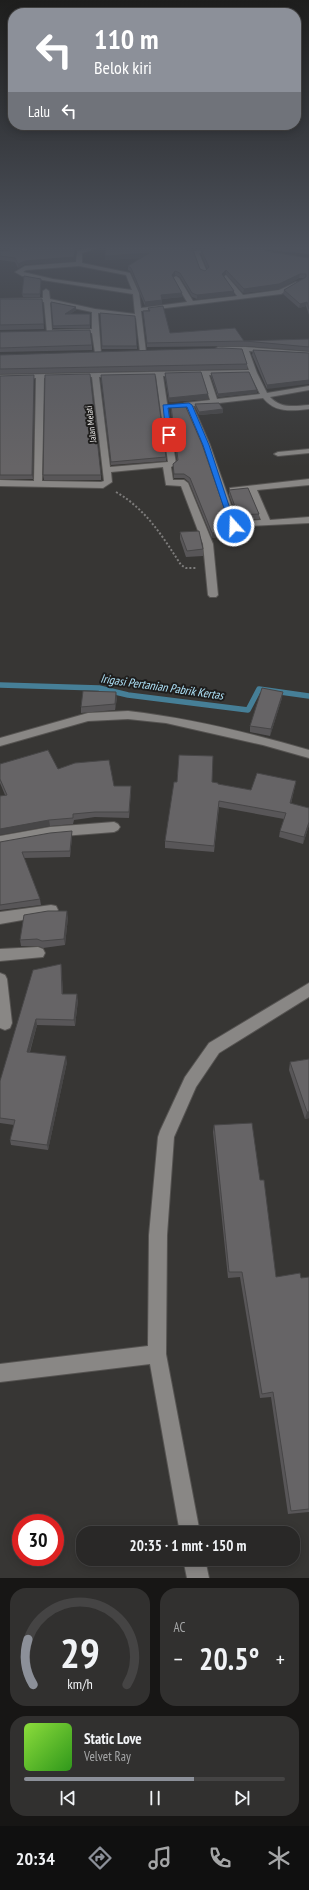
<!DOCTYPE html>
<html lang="id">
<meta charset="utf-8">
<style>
:root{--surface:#292827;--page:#31302f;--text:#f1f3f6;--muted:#a5a6a7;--line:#454444;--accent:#8c9099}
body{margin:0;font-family:"PT Sans Narrow",sans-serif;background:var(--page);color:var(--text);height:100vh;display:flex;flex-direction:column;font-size:15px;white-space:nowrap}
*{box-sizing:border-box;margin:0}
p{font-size:13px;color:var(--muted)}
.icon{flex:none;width:22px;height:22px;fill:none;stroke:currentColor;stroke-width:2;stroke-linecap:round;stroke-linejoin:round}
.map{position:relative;height:1578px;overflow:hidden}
.drawer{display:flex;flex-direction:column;gap:10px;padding:10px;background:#171615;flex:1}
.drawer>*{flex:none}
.guide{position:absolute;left:8px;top:8px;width:293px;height:122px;border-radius:16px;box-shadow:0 2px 10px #0003,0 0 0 1px var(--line);background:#8c9099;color:#fff;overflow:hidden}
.speed{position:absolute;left:12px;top:1514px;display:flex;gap:8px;font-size:20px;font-weight:700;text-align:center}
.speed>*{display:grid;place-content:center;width:52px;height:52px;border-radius:50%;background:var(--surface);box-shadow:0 2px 10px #0003,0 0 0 1px var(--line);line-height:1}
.speed .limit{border:6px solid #d22;background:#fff;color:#111}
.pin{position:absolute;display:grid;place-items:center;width:34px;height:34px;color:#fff;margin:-17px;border-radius:8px;box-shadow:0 2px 6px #0006}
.me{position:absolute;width:44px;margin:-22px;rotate:340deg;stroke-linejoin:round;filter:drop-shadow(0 0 3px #0008)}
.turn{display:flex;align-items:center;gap:14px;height:84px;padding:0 20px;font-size:18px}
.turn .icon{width:52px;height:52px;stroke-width:2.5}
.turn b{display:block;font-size:28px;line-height:34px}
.then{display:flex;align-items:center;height:38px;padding:0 20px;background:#0003;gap:8px;font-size:15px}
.big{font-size:30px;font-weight:600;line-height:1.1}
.drawer .tile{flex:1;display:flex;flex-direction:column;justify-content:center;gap:6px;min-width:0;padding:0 14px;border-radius:16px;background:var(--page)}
.drawer .dial{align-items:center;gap:0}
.dial svg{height:104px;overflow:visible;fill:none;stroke:var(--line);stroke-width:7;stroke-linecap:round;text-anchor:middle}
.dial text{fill:var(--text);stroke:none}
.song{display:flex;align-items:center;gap:12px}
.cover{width:48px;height:48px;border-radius:6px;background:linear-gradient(135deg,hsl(90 70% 55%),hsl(110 70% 35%))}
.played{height:4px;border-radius:2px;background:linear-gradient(90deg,var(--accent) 65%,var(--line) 65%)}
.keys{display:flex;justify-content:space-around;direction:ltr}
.heat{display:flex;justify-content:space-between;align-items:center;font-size:22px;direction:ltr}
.drawer .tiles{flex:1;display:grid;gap:10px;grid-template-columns:1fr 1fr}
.tile:last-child{grid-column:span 2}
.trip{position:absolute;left:76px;top:1526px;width:224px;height:40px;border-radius:16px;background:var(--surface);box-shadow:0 2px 10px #0003,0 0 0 1px var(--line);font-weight:600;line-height:40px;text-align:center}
.tab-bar{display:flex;height:64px;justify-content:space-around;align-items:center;background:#101010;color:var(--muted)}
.tab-bar .icon{width:28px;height:28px}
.tab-bar .current{color:var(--accent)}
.tab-bar b{font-size:18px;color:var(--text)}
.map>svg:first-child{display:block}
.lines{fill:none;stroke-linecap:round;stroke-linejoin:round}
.stream{stroke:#467f97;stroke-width:5.5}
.minor-casing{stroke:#555351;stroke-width:2}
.path{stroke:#7d7c7b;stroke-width:2;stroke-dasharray:2 2;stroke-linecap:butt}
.minor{fill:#898785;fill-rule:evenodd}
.wall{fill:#585658}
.shaded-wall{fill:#474647}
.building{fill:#666466;stroke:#474647}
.route{fill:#1a73e8;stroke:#114b97}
.labels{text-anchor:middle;stroke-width:4;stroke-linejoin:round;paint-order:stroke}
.far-street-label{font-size:9px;fill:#eeedec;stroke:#1e1d1c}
.water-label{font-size:12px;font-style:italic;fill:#aee1f7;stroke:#1e1d1c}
</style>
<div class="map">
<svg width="309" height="1578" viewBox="0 0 309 1578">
<rect width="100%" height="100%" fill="#373634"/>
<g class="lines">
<path class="stream" d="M0 685 99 688 128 695 248 710 259 689 309 696"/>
<defs>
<path id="minor" d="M21 246H27V254H23Z
M93 246H103L82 253V263L130 273 139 293 141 308 187 302 173 278 176 276 179 278 193 301 237 296 223 277 226 275 243 295 279 290 296 282 301 283 281 294 141 311 146 352 143 354 140 352 136 318 98 313 101 353 98 355 95 353 92 333H47L44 302 0 303V299L43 298V291L46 289 49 291 50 299 95 309 135 314 133 294 36 279 22 276 15 272 25 266 76 262 77 251ZM79 266 126 275 132 290 53 279 23 272 26 270ZM50 303 92 312V329L52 330Z
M218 248 220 251 199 253 207 272 204 274 201 272 194 253 187 252Z
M218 347H245L309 352V356L249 351 257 373 267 393 309 386V390L270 397C281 409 294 406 309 405V409C291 411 275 413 263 398L193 406 210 445 237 522 261 520 249 491 230 492V488L309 479V485L257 490 270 520 309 517V523L231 527 202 445 186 407 181 405 185 403 210 400 202 375 163 376 176 464 171 467 173 480H184L188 483 213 544 218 595 216 597H210L208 595 203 544 181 486 166 485 163 467 111 472 112 482 103 488 0 486V480L34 481 36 378 0 379V375L249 370 242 351 216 350 215 349ZM250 374 260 394 217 399 209 375ZM156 376 168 462 110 467 99 377ZM92 377 104 481 101 482 42 481 44 378Z
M309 449V453L278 456 274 454 278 452Z
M128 711C189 718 250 733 309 750V758L263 745 166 723 128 719 88 721 0 746V738L88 713Z
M114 822 118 824 120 827 118 830 114 832 50 837 0 846V836L50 827Z
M51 905 56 906 58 910 56 914 0 924V912Z
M38 947 43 949 45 953 43 957 0 961V949Z
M0 973 5 975 7 979 12 1023 10 1028 5 1030 0 1028Z
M309 983V997L219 1053 196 1087 174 1137 167 1235 166 1354 200 1533H180L150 1364 0 1382V1364L148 1346 149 1235 158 1137 160 1131 185 1077 209 1043Z
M183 1559H205L209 1578H187Z"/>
</defs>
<use href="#minor" class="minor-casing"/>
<path class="path" d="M116 492C146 509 163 537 181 565L186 568H196"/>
<use href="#minor" class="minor"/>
</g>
<path class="wall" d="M8 246H20L22 251 27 252 28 246H92L77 250 75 261 25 264 18 268 15 262 0 260V251L9 250Z
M106 246H228L190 248 188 250 200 269 205 271 207 269 201 254V250L268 246H309V254L268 250 267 251 309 258V315L306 306 299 308 283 294 284 290 304 278H299L279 289 243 293 226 274 224 276 234 295 197 299 192 297 180 277 175 275 173 277 182 293V297L162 299V304L145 306 131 272 128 270V266L142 258 105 260Z
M41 279 40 297H23L22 294Z
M0 299H42L44 329 0 330Z
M51 302 76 307V310L70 314H90V328H53Z
M148 308 170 333 244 341 309 339V351L245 346 147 347 143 311H148Z
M100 313 137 346V349H102Z
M0 332 92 345V350L0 352Z
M253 350 309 353 267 389 252 355Z
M0 355 247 364V369L0 374Z
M165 373 208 394V399L169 402 165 377Z
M211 373 257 390V393L218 397 211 376Z
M34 375 33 479H0V376Z
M101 378 166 457V461L111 465Z
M195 404 223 409V413L199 415 195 407Z
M171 406 228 519V523H225L229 535 212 538 189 482 184 478H174L173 468V464L177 460 171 410Z
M43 475H101V480H44Z
M229 490 259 514V519L238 520 229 495Z
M180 532 203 549V556L186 557 180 539Z
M117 698 115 710 81 713V707Z
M282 698 270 736 250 732V726Z
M0 764 58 769 114 786H131L129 818 95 817 74 820 73 824 50 826 5 795 0 783Z
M296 781 291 804 309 808V825L303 844 279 837 280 831 284 819 219 807 214 852 165 848V841L212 782 218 784 251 790Z
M72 837 70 857 24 858 40 899 41 905 0 910V842Z
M68 917 65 945 43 948 38 946H21L20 940Z
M61 964 63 994 78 1000 75 1026 37 1025 30 1052 67 1062 48 1150 11 1145 10 1140 14 1125 0 1123V1081Z
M309 1059V1118L305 1119 289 1070 290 1062Z
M214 1125 260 1180 276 1277 301 1278 309 1277V1512L288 1514 271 1397 260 1398 240 1277 228 1278 213 1132Z"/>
<path class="shaded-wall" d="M76 246H92L77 250 75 261 25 264 18 268V264L25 261Z
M187 246H190V248L186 251V247Z
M268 246V250L265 255V251Z
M149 253V257L105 260V256Z
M226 270V274L222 278V274Z
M175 271V275L172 279V275Z
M300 274 299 278 279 289 243 293 244 289Z
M234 291V295L197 299V295Z
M182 293V297L161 299V295Z
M162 300V304L145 306V302Z
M307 302 306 306 299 308 300 304Z
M76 307V310L65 317V314Z
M34 375V380L33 479 32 475Z
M309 380V384L267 389V385Z
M257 390V393L218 397V394Z
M208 394V399L169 402V398Z
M223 409V413L199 415V412Z
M229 531V535L212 538V533Z
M116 692 117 698 115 710V704Z
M283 692 282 698 270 736 271 729Z
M296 781 295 787 289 810 290 803Z
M131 786V792L129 818V812Z
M49 820 50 826 0 835V829Z
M309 822V825L303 844 304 837Z
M72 831V837L70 857V851Z
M67 911 68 917 65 945 64 939Z
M61 964 62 970 63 1000 62 994Z
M77 994 78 1000 75 1026 74 1020Z
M36 1019 37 1025 28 1057 27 1052Z
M66 1056 67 1062 48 1150 47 1145Z
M307 1112H309V1118L305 1119Z"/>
<path class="building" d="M8 246H20L22 251 27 252 28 246H76L74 257 25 261 18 264 15 258 0 256V251L10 250Z
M106 246H187L186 247 187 250H193L200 269 205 271 209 267 201 250 256 246H268L265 251 309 258V309L307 302 300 304 284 290 306 277V274H300L279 284 244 289 226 270 222 274 234 291 197 295 192 293 180 273 175 271 172 275 182 293 161 295 162 300 145 302 131 268 128 266 149 253 105 256Z
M273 246H309V251Z
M24 276 41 279 40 294H22Z
M0 299H42L44 324 0 325Z
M51 302 76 307 65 314H90V325L53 326Z
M163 306 170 333 235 328 244 341 309 339V347L245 341 147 343 143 311H150L148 308Z
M100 313 135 316 137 346H102Z
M90 330 92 345 0 348V332Z
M222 348 242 349 247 364 0 369V355Z
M253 350 309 353V380L267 385Z
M201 372 208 394 169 398 165 373Z
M249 372 257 390 218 394 211 373Z
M90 374 101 475H43L45 375Z
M155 374 166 457 111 462 101 375Z
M34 375 32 475H0V376Z
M219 403 223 409 199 412 195 404Z
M185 405 202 444 228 519H223L229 531 212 533 190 478 184 474H174L173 464 178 460 171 406Z
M248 488 259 514 238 515 229 490Z
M199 531 203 549 187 551 180 532Z
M262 688 283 692 271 729 250 726Z
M83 691 116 692 115 704 81 707Z
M48 750 58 769 75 763 109 760 114 786H131L129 812H95L73 814V818L49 820 0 829V796L7 795 0 779V764Z
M179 755 213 756 212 782 218 783V784L251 790 257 773 296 781 290 803 309 808V822L304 837 280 831 286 813 219 801 214 846 165 841 174 782H177Z
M72 831 70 851 22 852 40 899 0 905V842L50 833Z
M48 911H67L64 939 42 941 37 939 20 940 24 915Z
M61 964 62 994H77L74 1020 36 1019 27 1052 66 1056 47 1145 10 1140 15 1120 0 1118V1081L33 970Z
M309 1059V1112H307L290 1062Z
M252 1123 260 1180H264L276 1277 300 1273 301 1278 309 1277V1509L291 1511 273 1392 262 1394 242 1272H229L214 1125Z"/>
<linearGradient id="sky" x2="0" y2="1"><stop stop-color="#1e1e1d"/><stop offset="0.53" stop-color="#4d525c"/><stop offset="1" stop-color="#4d525c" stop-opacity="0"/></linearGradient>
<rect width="309" height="467" fill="url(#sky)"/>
<path class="route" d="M189 403 192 405 209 445 236 527 230 526 203 445 187 407 168 408 172 435 169 437 166 435 163 405Z"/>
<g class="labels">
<g class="far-street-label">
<text transform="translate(91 424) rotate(-97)" y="3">Jalan Melati</text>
</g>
<g class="water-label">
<text transform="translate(162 687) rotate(8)" y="4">Irigasi Pertanian Pabrik Kertas</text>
</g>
</g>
</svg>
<div class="speed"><div class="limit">30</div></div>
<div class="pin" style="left:169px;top:435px;background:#d93025"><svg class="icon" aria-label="arrive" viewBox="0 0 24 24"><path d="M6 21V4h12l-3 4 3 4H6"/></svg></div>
<svg class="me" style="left:234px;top:526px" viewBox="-20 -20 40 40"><circle r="17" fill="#1a73e8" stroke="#fff" stroke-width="3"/><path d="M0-11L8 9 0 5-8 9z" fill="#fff"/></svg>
<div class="trip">20:35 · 1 mnt · 150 m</div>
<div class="guide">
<div class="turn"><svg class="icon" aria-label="left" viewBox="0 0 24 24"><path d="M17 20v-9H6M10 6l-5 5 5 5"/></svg><div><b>110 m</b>Belok kiri</div></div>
<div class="then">Lalu<svg class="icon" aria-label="left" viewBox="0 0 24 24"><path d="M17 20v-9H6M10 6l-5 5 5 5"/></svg></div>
</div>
</div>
<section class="drawer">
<div class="tiles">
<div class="tile dial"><svg viewBox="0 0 100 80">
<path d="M14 69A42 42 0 1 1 86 69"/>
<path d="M14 69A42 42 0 0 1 10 34" stroke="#8c9099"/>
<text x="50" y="56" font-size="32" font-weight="700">29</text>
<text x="50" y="72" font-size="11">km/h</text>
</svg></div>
<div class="tile"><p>AC</p>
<div class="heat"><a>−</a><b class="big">20.5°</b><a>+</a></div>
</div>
<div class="tile">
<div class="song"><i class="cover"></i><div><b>Static Love</b><p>Velvet Ray</p></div></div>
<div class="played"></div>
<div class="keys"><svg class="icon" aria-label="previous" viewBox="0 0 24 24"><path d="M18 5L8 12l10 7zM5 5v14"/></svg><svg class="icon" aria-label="pause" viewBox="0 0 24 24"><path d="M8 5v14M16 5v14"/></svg><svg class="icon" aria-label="next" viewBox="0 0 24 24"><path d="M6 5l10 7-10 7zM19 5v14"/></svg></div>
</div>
</div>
</section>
<nav class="tab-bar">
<b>20:34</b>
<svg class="icon current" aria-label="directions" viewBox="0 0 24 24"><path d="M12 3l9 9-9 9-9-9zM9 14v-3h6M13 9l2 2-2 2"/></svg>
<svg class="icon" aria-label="music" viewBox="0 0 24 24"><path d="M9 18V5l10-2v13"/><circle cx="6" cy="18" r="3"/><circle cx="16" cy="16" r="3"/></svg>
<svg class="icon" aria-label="phone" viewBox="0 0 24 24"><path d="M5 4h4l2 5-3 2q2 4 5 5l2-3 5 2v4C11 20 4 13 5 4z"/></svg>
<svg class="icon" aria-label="climate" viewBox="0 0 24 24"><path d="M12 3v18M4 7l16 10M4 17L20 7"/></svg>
</nav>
